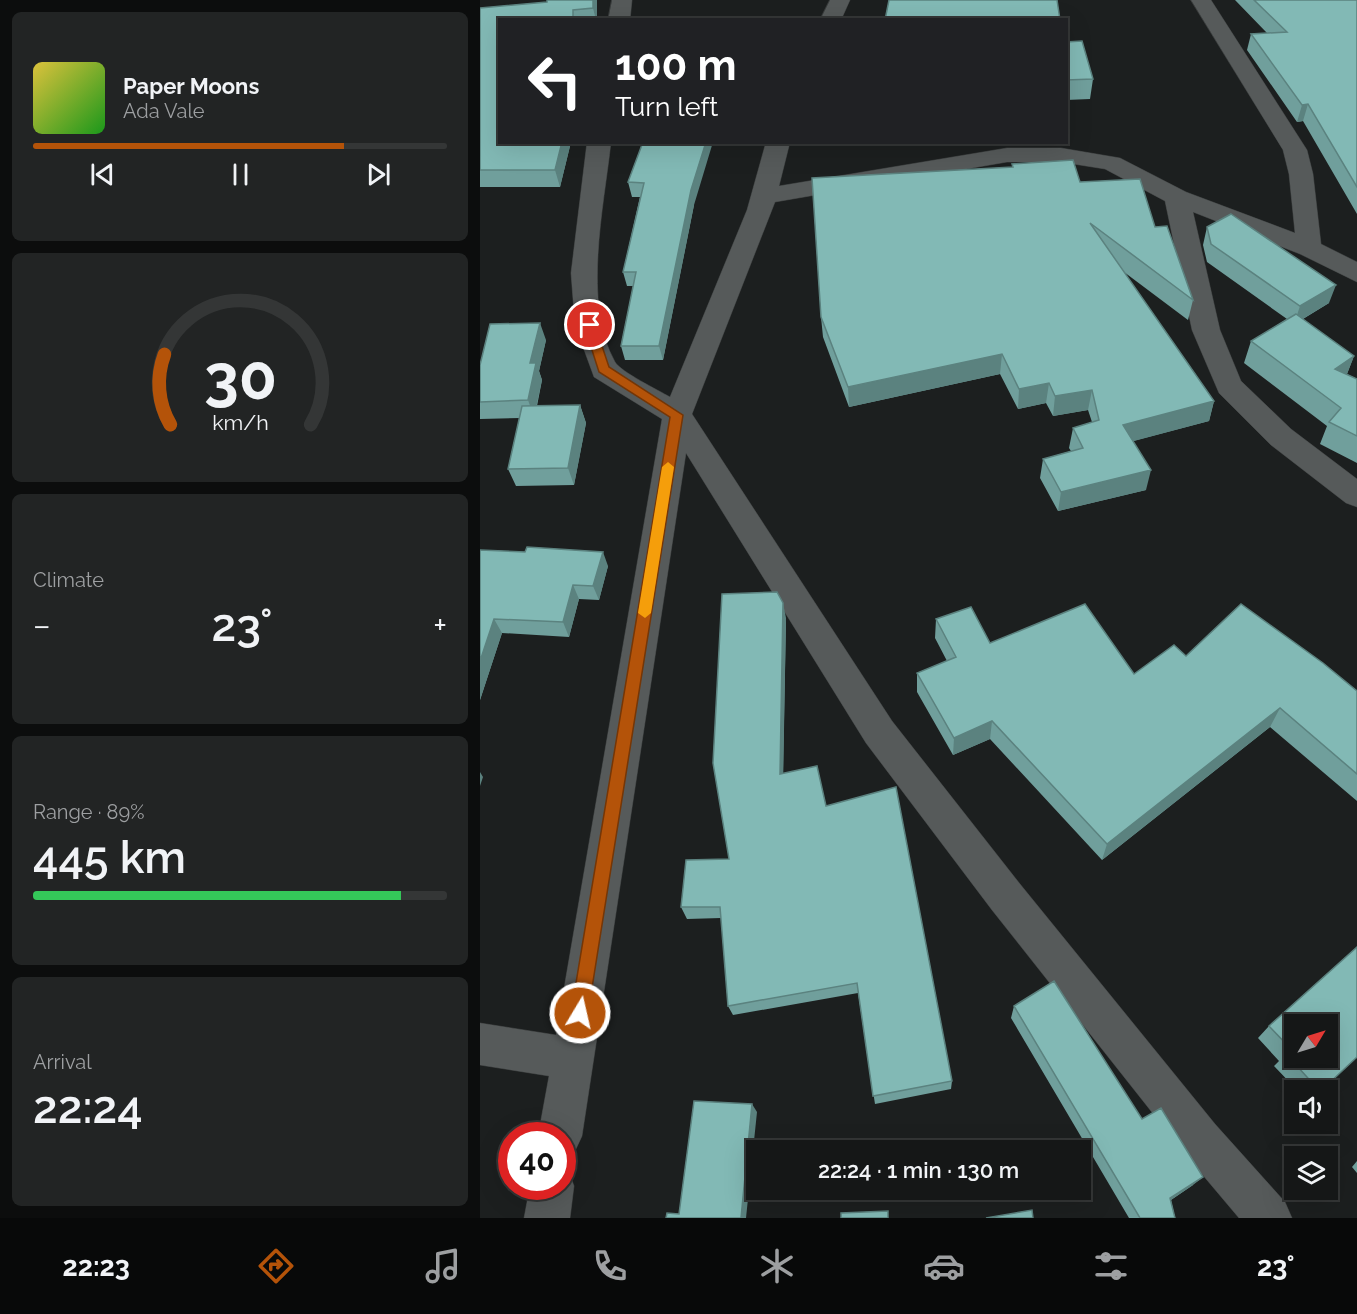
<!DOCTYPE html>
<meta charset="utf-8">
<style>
:root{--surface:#151717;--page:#222424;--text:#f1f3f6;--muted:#9d9fa1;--line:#343636;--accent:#b45309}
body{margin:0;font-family:Raleway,sans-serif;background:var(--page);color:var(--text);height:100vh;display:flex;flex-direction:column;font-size:22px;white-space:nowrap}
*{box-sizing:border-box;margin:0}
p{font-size:20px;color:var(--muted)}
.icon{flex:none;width:33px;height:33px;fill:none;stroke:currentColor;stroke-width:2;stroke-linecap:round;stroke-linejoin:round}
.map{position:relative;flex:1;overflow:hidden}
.details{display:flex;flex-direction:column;gap:12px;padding:12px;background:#0c0d0d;width:480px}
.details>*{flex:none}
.banner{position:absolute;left:18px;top:18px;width:570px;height:126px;border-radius:0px;box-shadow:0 6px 24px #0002,0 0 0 2px var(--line);background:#202124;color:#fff;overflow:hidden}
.needle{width:39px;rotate:52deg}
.controls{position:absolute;left:804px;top:1014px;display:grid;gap:12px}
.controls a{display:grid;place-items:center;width:54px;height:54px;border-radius:0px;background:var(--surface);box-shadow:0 6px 24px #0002,0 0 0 2px var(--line);font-size:30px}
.speed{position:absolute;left:18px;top:1122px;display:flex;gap:12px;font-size:30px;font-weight:700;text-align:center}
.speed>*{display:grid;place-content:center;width:78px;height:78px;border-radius:50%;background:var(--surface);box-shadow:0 6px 24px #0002,0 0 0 2px var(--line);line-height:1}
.speed .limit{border:9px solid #d22;background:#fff;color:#111}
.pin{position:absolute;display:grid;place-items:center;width:51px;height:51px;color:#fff;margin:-26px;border:3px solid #fff;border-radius:50%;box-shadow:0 2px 6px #0007}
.me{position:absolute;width:66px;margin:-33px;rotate:9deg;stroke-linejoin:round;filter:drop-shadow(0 0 4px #0008)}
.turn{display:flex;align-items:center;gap:21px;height:126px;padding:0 18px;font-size:27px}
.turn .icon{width:78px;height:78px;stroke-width:2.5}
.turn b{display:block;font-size:42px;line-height:51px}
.big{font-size:45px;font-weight:600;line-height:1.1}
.details .tile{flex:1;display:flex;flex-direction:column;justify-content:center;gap:9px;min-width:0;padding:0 21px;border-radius:9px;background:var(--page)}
.details .dial{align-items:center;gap:0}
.dial svg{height:156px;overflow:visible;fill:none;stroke:var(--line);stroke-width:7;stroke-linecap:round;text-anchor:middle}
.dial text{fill:var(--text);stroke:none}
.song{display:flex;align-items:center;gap:18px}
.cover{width:72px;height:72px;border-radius:9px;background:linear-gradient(135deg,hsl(50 70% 55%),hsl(120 70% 35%))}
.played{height:6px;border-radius:3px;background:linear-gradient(90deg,var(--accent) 75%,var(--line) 75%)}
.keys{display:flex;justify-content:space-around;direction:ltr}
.heat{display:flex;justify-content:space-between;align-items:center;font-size:33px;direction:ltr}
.charge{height:9px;border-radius:4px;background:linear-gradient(90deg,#34c759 89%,var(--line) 0)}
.trip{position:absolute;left:266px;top:1140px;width:345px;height:60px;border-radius:0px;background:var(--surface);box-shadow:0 6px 24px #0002,0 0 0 2px var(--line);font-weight:600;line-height:60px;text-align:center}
.dock{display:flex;height:96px;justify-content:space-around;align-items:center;background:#080909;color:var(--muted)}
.dock .icon{width:42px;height:42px}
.dock .selected{color:var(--accent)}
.dock b{font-size:27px;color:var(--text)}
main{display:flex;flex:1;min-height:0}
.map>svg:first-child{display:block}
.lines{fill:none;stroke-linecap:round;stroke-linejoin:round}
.minor-casing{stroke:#393c3c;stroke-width:1}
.minor{fill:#565a5a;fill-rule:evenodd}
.wall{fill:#709f9c}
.shaded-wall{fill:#5b827f}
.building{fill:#82b9b5;stroke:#5b827f;stroke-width:1.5;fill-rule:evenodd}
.route{fill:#b45309;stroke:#753606;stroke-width:1.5}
.slow{fill:#f59e0b}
</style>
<main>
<section class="details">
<div class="tile">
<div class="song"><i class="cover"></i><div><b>Paper Moons</b><p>Ada Vale</p></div></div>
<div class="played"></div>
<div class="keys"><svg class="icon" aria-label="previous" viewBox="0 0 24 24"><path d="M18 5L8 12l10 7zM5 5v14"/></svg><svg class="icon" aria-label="pause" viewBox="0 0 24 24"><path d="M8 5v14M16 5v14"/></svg><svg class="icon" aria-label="next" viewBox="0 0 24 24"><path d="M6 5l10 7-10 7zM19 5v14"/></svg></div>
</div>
<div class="tile dial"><svg viewBox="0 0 100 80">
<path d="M14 69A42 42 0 1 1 86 69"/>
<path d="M14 69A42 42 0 0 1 11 33" stroke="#b45309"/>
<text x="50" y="56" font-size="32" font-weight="700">30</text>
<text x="50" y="72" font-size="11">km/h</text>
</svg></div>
<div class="tile"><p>Climate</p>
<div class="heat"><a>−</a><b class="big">23°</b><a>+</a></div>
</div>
<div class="tile"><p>Range · 89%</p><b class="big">445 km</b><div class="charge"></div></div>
<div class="tile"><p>Arrival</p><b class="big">22:24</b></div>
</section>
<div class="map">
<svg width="877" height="1218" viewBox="0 0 877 1218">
<rect width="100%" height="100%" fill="#1c1f1f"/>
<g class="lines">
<defs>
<path id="minor" d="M132 0H152L150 20H128Z
M350 0H370L361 20H340Z
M711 0H731L827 150 833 174 841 244 877 262V282L820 254 713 212 740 330 761 381 811 429 877 479V507L866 503 791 445 739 393 712 330 685 201 625 169 581 162H527L295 202 212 414 412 721 540 884 735 1124 805 1202 812 1218H759L705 1154 512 910 386 743 206 453 102 1136 95 1151 82 1157V1136H58L69 1076 0 1065V1023L76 1035 182 419 114 377 95 325 91 273 107 142H131C124 207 102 303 135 362 141 372 178 390 190 397L267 210 286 142H310L299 186 527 148H581L640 158 706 192 815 233 809 174 803 150Z
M82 1168 88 1170 94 1186 90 1218H44L50 1186H82Z"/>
</defs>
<use href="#minor" class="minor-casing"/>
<use href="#minor" class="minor"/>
</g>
<path class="wall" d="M117 0V20H20L91 142 80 187H0V8Z
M755 0H877V214L823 121 817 122 767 50 771 34 787 33Z
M586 42 613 79 610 99 586 100Z
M163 142 214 205 183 360H145L141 346 153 286H147L143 272 160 197H152L148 182Z
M532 164 600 182 675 227 713 300 708 320 644 272 734 401 729 421 653 441 666 490 578 511 560 478 563 459 591 451 589 448 593 428 612 422 608 410 573 416 566 403 538 409 520 374 369 407 343 337 341 317 532 167Z
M727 227 849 303 823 319 874 356 867 374 877 379V463L840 444 847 426 764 363 771 341 807 319 727 262 723 245Z
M66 340 59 371 62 380 57 406 100 405 106 423 94 485 36 486 28 469 40 418 0 419V365Z
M0 550 45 552 128 566 119 600 99 599 89 637 22 633 0 700Z
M306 618 303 773 346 806 472 1081 471 1089 395 1104 378 993 253 1015 248 1006 241 918 207 919 201 907 249 859Z
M456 619 510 643 654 674 706 656 877 691V801L790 727 622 860 510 739 473 755 437 692V673L467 661 455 638Z
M534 1006 662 1119 713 1185 691 1200 695 1218H649L531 1018Z
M789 1026 845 1087 841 1090H817L794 1066 799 1061 778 1038Z
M877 1161V1173L872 1167Z"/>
<path class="shaded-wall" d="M113 0H117V20H116L113 8Z
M828 104 823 121 817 122 822 105Z
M82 142H91L80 187 75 170Z
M226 142H233L214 205 183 360 179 346 211 190Z
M856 285 849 303 814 324 820 306Z
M60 323 66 340 59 371 62 380 54 417 48 400 50 363Z
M522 354 520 374 369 407 368 387Z
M874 356 865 379 855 369Z
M569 383 566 403 538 409 539 389Z
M612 390 608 410 573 416 575 396Z
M734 401 729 421 639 445 643 425Z
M100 405 106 423 94 485 88 468Z
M671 470 666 490 578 511 581 492Z
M123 552 128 566 119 600 113 586Z
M93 585 99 599 89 637 83 622Z
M303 603 306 618 303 787 300 774Z
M14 619 22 633 0 700V661Z
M800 708 790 727 622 860 627 844Z
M512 721 510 739 473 755 474 738Z
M0 772 3 777 0 786Z
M272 1104 277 1112 266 1218H261Z
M723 1177 713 1185 682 1206 690 1198Z"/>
<path class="building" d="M67 0H113V8L93 10V20H20V142H82L75 170H0V8L67 2Z
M409 0H577L580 20H405Z
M774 0H877V187L828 104 822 105 771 34 807 32Z
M602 41 613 79 586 80V42Z
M163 142H226L211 190 179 346H141L156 272H143L164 183 148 182Z
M593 160 600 182 660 179 675 227 687 226 713 300 610 223 734 401 643 425 671 470 581 492 563 459 603 448 593 428 619 420 612 390 575 396 569 383 539 389 522 354 368 387 341 317 332 178 533 167 532 164Z
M751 214 856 285 820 306 731 244 727 227Z
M816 314 874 356 855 369 877 379V436L849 422 861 408 771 341Z
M60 323 50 363H56L48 400 0 402V365L10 324Z
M100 405 88 468 28 469 42 406Z
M47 547 123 552 113 586 93 585 83 622 14 619 0 661V550L45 552Z
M297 592 303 603 300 774 337 766 346 806 416 787 472 1081 393 1096 377 983 248 1006 240 907H201L206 860 249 859 233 763 242 594Z
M605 604 654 674 694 645 706 656 761 604 843 663 877 691V774L800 708 627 844 512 721 474 738 437 673 476 657 456 619 491 607 510 643Z
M877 947V1057L845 1087 842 1084 837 1088 806 1054 811 1049 789 1026ZM814 1024H848V1058H814Z
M574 981 662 1119 681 1108 723 1177 690 1198 695 1218H660L534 1006Z
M214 1101 272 1104 261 1218H186L187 1213 199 1214Z
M552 1210 553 1218H506Z
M408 1211V1218H361V1213Z"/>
<path class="route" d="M110 321 115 325 129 367 203 415 108 1013 106 1019 100 1021 94 1019 91 1013 190 417 119 372 104 325Z"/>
<path class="slow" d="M188 462 194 467 171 613 165 618 158 613 182 467Z"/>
</svg>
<div class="controls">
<a><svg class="needle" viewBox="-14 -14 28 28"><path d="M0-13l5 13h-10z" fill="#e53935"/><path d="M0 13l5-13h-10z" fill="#9d9fa1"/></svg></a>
<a><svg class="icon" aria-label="sound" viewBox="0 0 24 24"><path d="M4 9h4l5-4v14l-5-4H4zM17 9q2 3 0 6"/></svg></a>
<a><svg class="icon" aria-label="layers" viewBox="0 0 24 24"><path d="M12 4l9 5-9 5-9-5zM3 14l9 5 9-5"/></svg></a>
</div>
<div class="speed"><div class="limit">40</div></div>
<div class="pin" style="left:110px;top:325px;background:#d93025"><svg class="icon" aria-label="arrive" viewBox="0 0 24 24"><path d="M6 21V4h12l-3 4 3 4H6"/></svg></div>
<svg class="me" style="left:100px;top:1013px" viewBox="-20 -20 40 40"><circle r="17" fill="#b45309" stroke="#fff" stroke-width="3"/><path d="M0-11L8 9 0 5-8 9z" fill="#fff"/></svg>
<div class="trip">22:24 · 1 min · 130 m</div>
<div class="banner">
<div class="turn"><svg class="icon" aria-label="left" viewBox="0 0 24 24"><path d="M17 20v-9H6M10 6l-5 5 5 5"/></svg><div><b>100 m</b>Turn left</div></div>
</div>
</div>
</main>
<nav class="dock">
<b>22:23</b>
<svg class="icon selected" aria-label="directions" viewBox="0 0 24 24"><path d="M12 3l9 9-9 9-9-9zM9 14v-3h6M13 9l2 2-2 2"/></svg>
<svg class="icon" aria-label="music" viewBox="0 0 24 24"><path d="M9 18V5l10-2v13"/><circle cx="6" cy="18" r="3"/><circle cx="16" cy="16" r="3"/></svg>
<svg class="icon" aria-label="phone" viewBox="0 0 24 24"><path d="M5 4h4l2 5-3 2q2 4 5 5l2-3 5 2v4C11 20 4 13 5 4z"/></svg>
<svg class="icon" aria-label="climate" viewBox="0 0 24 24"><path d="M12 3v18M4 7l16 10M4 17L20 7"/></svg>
<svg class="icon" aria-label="car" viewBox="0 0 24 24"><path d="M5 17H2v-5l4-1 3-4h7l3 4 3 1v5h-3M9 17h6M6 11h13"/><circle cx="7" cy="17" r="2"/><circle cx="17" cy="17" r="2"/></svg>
<svg class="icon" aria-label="filters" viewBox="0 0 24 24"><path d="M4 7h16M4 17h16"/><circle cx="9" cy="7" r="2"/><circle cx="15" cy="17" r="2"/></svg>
<b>23°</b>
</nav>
